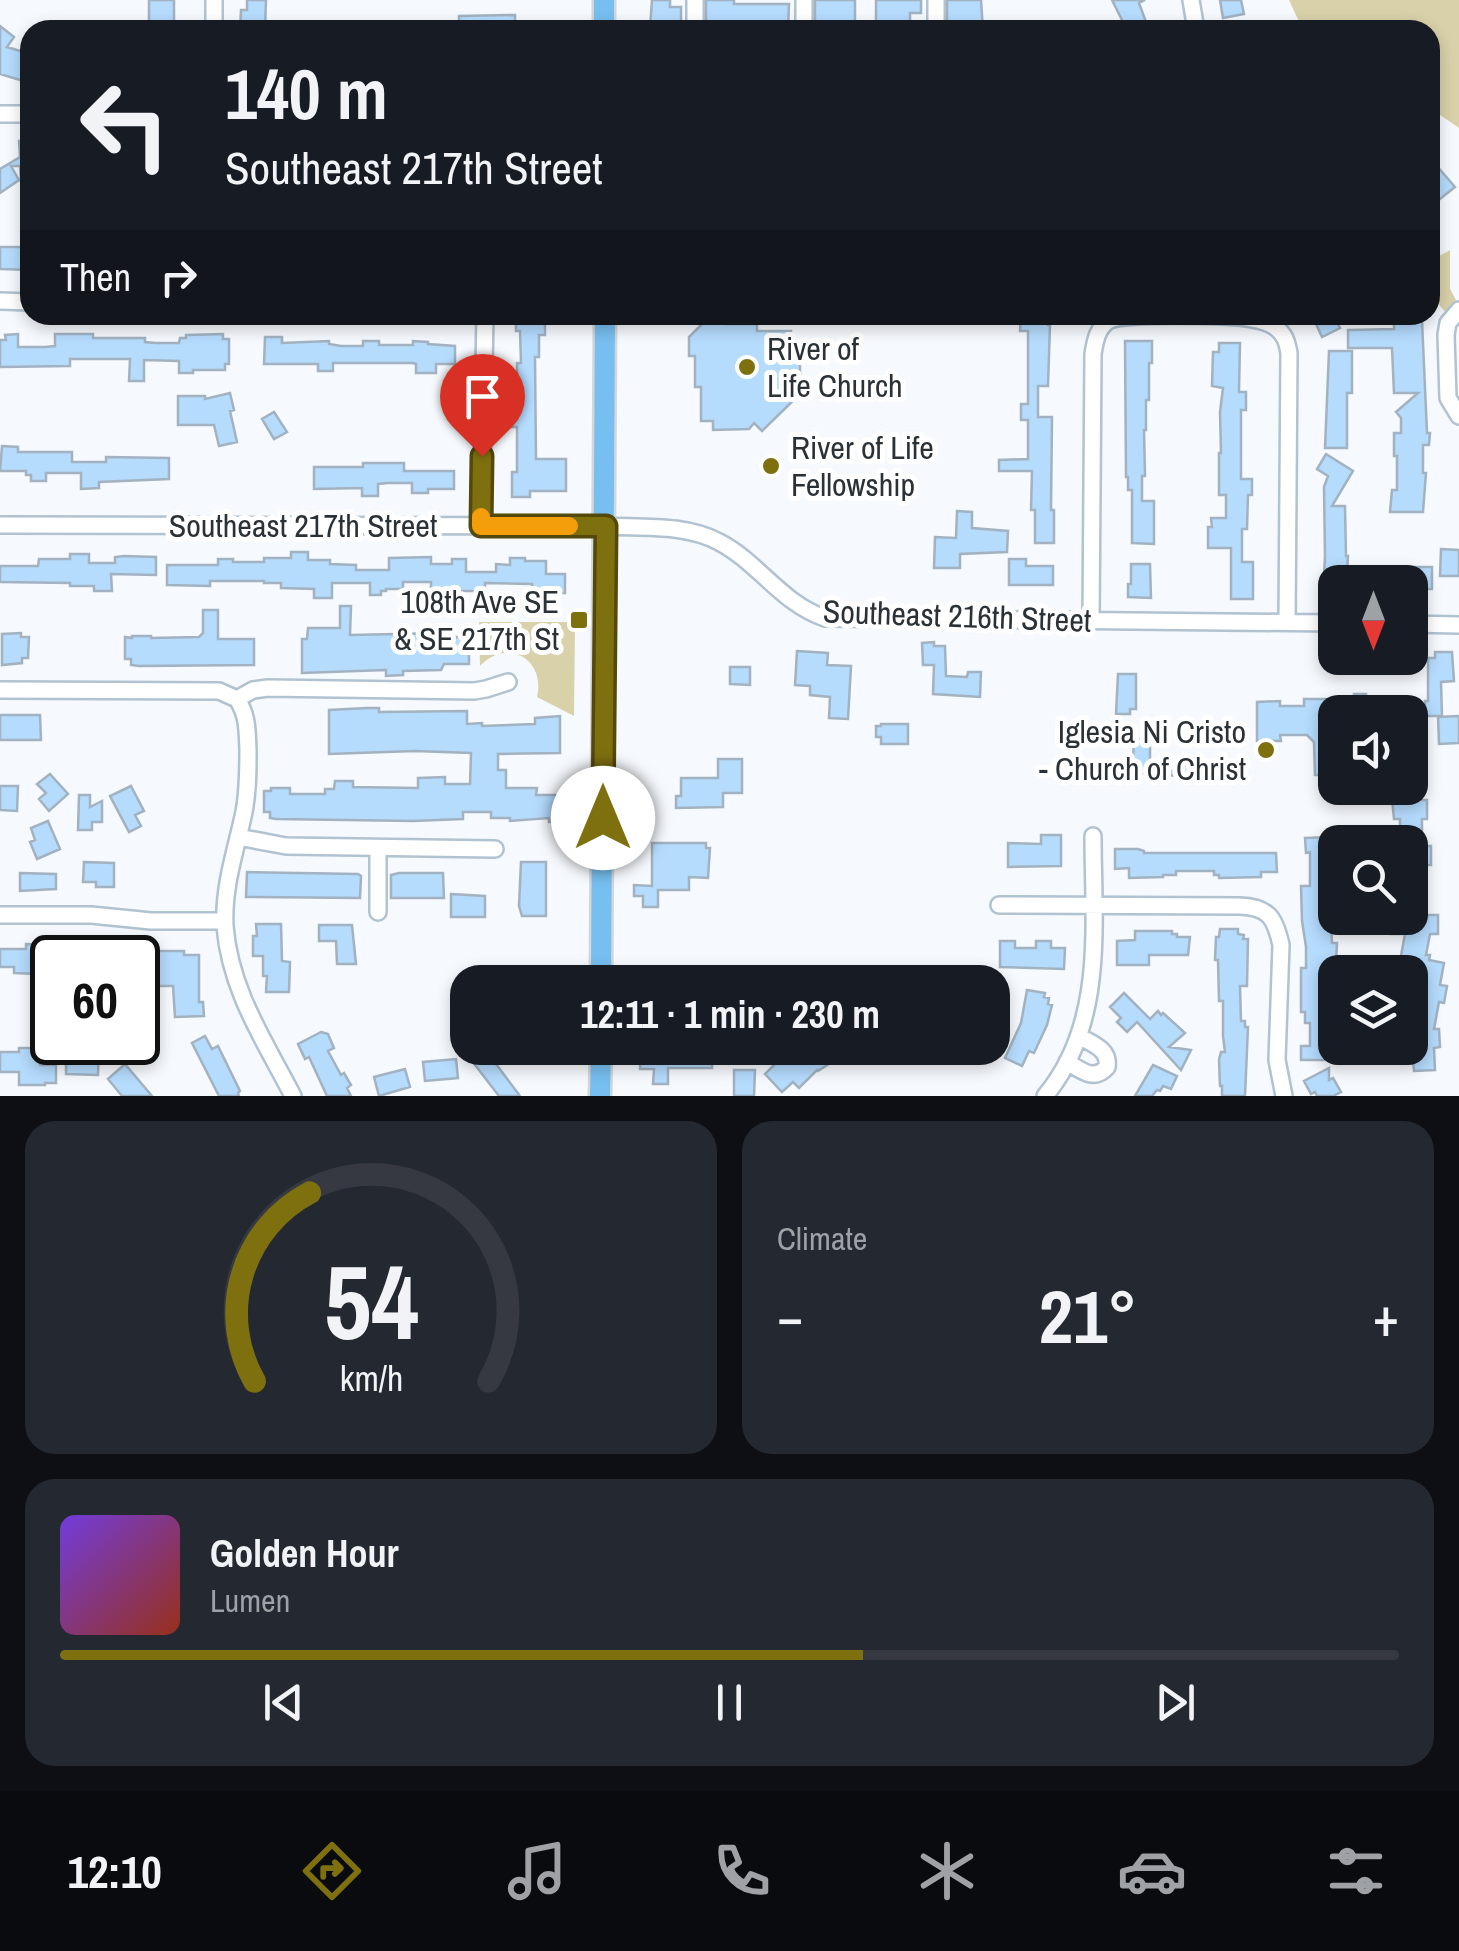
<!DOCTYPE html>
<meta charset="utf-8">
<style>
:root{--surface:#171b24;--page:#242831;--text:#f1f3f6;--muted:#9ea1a6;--line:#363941;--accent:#7f700f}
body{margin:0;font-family:"Archivo Narrow",sans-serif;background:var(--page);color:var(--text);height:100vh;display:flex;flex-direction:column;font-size:38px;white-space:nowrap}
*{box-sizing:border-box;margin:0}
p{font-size:32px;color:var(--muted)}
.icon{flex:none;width:55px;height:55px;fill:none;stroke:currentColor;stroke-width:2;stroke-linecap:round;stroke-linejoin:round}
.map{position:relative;height:1096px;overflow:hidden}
.panel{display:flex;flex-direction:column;gap:25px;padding:25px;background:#0d0f14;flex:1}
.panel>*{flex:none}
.top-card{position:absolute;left:20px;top:20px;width:1420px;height:305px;border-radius:30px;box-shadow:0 5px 15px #0003;background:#171b24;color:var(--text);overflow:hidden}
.needle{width:65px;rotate:180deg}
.tools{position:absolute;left:1318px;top:565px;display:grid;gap:20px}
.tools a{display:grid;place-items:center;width:110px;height:110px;border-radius:20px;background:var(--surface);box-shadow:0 5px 15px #0003;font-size:50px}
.speed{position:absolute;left:30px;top:935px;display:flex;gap:20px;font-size:50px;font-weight:700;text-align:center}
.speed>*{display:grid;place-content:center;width:130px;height:130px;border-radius:50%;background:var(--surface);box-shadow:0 5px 15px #0003;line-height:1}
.speed .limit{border:5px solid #111;border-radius:15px;background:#fff;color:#111}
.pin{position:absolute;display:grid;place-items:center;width:85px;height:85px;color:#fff;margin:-102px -42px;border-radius:50% 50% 50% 0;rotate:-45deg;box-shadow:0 0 10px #0007}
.pin .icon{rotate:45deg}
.me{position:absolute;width:110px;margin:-55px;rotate:0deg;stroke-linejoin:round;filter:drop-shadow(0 0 8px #0008)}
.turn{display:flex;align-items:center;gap:35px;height:210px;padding:0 40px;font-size:45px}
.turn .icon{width:130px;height:130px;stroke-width:2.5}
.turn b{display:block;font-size:70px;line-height:85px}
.then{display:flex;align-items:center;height:95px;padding:0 40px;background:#0003;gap:20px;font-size:38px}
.big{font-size:75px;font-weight:700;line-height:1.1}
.panel .tile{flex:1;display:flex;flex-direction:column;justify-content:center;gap:15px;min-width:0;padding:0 35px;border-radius:30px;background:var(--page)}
.panel .dial{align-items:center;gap:0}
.dial svg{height:260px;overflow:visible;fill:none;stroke:var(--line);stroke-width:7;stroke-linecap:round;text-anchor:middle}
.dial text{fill:var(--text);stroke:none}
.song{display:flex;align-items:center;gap:30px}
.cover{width:120px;height:120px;border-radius:15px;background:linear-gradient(135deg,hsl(260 70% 55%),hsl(10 70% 35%))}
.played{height:10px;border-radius:5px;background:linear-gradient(90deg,var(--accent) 60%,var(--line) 60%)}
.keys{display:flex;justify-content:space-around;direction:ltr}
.heat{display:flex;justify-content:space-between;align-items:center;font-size:55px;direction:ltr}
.panel .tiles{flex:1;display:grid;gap:25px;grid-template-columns:1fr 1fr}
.tile:last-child{grid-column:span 2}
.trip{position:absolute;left:450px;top:965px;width:560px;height:100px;border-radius:30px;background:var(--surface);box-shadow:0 5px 15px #0003;font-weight:700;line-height:100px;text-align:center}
.tabs{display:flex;height:160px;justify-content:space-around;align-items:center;background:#090b0e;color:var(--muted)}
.tabs .icon{width:70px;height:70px}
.tabs .current{color:var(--accent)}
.tabs b{font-size:45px;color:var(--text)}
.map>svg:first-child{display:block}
.green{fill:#d8d1a9}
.building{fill:#b5dbfd;stroke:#a2b2c1;stroke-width:2.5}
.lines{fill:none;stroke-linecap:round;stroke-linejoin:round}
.minor-casing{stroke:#b1c2d1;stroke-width:20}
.major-casing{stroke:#d4d6d7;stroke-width:25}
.minor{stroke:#fff;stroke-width:15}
.major{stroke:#77bff0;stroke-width:20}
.route-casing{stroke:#53490a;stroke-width:25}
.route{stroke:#7f700f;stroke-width:18}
.slow{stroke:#f59e0b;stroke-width:18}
.poi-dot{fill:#7f700f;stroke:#fff;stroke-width:4}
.labels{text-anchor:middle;stroke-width:10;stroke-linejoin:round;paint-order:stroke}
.poi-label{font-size:32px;fill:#2a3137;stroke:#fff;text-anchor:start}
.street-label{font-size:32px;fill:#2a3137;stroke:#fff}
</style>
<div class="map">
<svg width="1459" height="1096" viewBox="0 0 1459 1096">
<rect width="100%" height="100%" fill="#f6f9fd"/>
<path class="green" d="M1289 0H1459V128L1430 108V30H1303Z
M1450 250V289L1456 300 1445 312 1430 293V261Z
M479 622H575L574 716 537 697C546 659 507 637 480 666Z"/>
<path class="building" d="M149 0H174V30H149Z
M247 0H266L265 30H240L241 10H247Z
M652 0H670V7H681V30L650 28Z
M706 0H734V4H789L788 30H760V27L706 28Z
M815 0H855V30H815Z
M876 0H921V13H910V30H876Z
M947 0H981L983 30H947Z
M1112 0H1145L1139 3 1146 22 1126 28Z
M1220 0H1241L1244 14 1223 18Z
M515 15V30H459V16Z
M0 26 14 37 7 47 30 54V83L0 74Z
M19 141H30V180H21L20 166H11L19 180 0 193V169L20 157Z
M1430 158 1455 187 1430 207Z
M0 247H30V270L0 269Z
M1048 315V325H1050L1048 386H1038V417H1052L1051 510H1054V543H1035V510H1031L1032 471H999V460L1028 459V420H1021V404H1028V331H1020L1021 316Z
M1312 315H1333L1340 328 1322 337Z
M516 316H538V322H545V335H539V357H535L536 459H566V491H530V497H512V472H517V427H511L513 389H517V363H521L520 331H516Z
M726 318V324H757V331H791V343H800V378L794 384 802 392 762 431 754 423 749 429 713 430V421H701V387H695V356H689V337L707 319Z
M1394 320H1422L1427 433H1430L1429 445H1423V473H1426L1423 512H1390L1392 490H1397V456H1394V433H1401V418L1396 412 1418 393H1394L1392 348H1348V330L1394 329Z
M18 334V347H45L55 346V334H93V338H145V342L156 343H179L180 338H186V335L223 334V339H229V364H225V370H193V373H179V361L144 360V381H129L130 359H70V366L0 367V340H6L5 335Z
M265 337H282V343L329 341V344L341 346H363V341H379V345H413V341L428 342V344L455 346V364H436V373H416V364L413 363H333V371H318V364H264Z
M1125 341H1152V363H1149V400H1146V430H1144L1145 476H1142V501H1154V544L1132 543V490H1128V477H1126Z
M1219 343H1240L1239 392H1246V410H1241V479H1252V495H1248L1247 529H1242V562H1253V599H1231V548H1208V527H1212L1211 518H1226V495H1219V453H1221L1220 412 1223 388 1212 386 1213 352H1219Z
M1329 351H1352V393H1347V448H1325Z
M230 393 234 410 230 411 237 442 219 446 214 425H178V396H205V399Z
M274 412 287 432 274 439 262 419Z
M2 446 18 447V452H72V462H106V457L169 458V479L99 482V488L81 489V473H46V481H31V475H26V471H0Z
M1326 454 1353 471 1332 506H1345L1346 556H1348L1347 571H1351V582H1335V597H1323L1325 556 1324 487 1328 476 1317 469Z
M363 463H404V471H454V489H428V493H412V483H388L378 484V496H362V488L314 489V467H363Z
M957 511 972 512V528L1008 531 1007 552 960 554V568H934L935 537 956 538Z
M1441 549 1459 550V576H1440Z
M291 552H308V560H330V564L356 565V570H389V558L431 557V564H452V559H466V572H496V564L510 565V558H525V561H546V574H565V593H532V584L485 583V591H452V589H431V582H403V589H386V591H381V595H370V583H332V598H314V589L281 588V583H264V581H210V586L167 585V565H218V559H233V562H264V558H291Z
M70 554H89V563H115V557L124 556 156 557V575L111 574 112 591H94V586H70V583L0 582V566H38L39 559H70Z
M1009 559H1026V566H1053V585H1009Z
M1131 564H1150L1151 598 1128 597V584H1131Z
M1386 567H1432V589H1410V582H1392L1386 579Z
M340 606H351L350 635 441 633V637H469V664H444L441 670 403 671V675L386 676V670L302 673V639H307L308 628H340Z
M203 610H218V639H254V665L139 666 131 665V659H125V637L132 638V636H151V638L199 637 203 633Z
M21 633V637H29L28 658H22V663L2 665V634Z
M934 642V646H945L946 676 967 677 968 672H981L980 697 933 694 934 665H923L922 643Z
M797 651 828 653 827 665 851 666 848 719 829 718 830 697 810 695V686L795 685Z
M1435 652H1452L1454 681 1441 682 1442 716H1425V701H1428V658H1435Z
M730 667H750V685L730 684Z
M1118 674H1136V709H1130V714H1116Z
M1354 694H1366V712H1335V775H1315L1314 742 1307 735H1280L1281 741H1257V702L1280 701V706H1304V699H1354Z
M367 708H379V712L467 711V724L482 723V726L535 724V718L560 716V753L498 754V770H506V788H537L536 795H567V822H549V818L510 821V818H491V812H463V819L413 821 276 819 270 818V812H264V791H271V788H290V794H325V789H334L335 781H353V787L418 788V778L445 777V784H470L471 753 415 751 329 754V710Z
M0 715H40L41 740H0Z
M1459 716V743L1439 744 1438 717Z
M881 724H908V744H881V737H876V726H881Z
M1134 739H1150V761L1171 762V765H1194V777L1120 772V760H1133Z
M718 759H742V793H723V807L676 808V796H681V778H718Z
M50 774 68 794 49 811 39 799 46 793 37 784Z
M1410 784 1421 787 1418 800H1427V819H1422V846H1431V865H1410V842H1400V819H1394L1391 788H1410Z
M0 786H18L17 811 0 810Z
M131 786 144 811 135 815 141 826 129 832 110 796Z
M79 795H90V807L102 801V822H92V830H78Z
M48 821 60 849 37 859 30 842 35 840 31 828Z
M1041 835H1061V866L1008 867V843L1041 844Z
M1332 837 1334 863H1329L1330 884H1335V898H1327V902H1324V924H1331L1332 943H1337L1335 984H1328L1329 1060H1301V1046H1310V1023H1305V1012H1301V968H1306V947L1302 921 1301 886H1310V852L1306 853 1305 838Z
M652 843H706V848H710L708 878 689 877V890H658V907H643V896H634V885L652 886Z
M1115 849H1138L1144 851V853H1276L1277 872H1261V877L1219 878V875H1214V871H1176V875H1163V877L1129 878V868L1115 869Z
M84 862 114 863V887H96V882H83Z
M521 862H546V916H522L519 906Z
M247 872 358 874 361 876 360 898 246 897Z
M20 873 56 874V889L20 891Z
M399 873H443L444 898H391V875Z
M451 894 485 896V917H451Z
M1410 915H1438V934H1430L1426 955H1430L1429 960 1444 963 1440 985 1447 986 1444 1003 1439 1002 1434 1029H1439L1440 1047 1434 1048 1435 1070 1414 1071 1410 1030H1412L1421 978 1410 976V972H1398L1405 934H1390V918H1410Z
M256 924H281L282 961 290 962 289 992H266L267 976H263V956H253V936H257Z
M319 925H352L356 964H337L336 941H319Z
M1220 929H1238V934L1244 935 1243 939H1248L1247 986H1240L1241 1021H1245V1027H1248L1245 1096H1222V1086H1220L1219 1060 1221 1052H1225L1223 1036V1001H1219L1218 960H1215L1216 937H1219Z
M1135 931H1172V934H1177V937H1190L1188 955H1149V965H1117V941L1135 940Z
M1000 941H1015V948H1036V941H1051V948H1065L1064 969 1000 967Z
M26 944 70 946V958H52V961H45V971H40L37 974 14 973V967H0V949H26Z
M100 945 141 947V951H184V955H199V1002H203L204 1016 175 1017 173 986H138V958H100Z
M1027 990 1045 993 1044 997 1049 998 1048 1004 1052 1005 1047 1025 1034 1053 1029 1051 1022 1066 1005 1058 1021 1023Z
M1124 993 1150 1019 1158 1011 1161 1015 1163 1013 1185 1033 1169 1047 1191 1050 1181 1070 1137 1022 1127 1032 1117 1022 1121 1018 1110 1007Z
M321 1032 328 1034 334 1048 328 1051 341 1075 344 1073 351 1085 347 1088 351 1096H327L309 1057 305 1059 298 1044Z
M205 1036 212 1049 218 1046 240 1091 238 1093 239 1096H219L192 1043Z
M83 1043 99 1044 98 1075 66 1074V1055H83Z
M19 1048H37V1051H40V1065H56V1083H45V1085H19V1072H0V1052H19Z
M462 1048H484L520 1096H499Z
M641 1048H713L712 1068H668V1084H653L654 1069H640Z
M811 1048H842L832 1054 834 1057 830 1059 832 1062 818 1071 817 1070 799 1088 793 1082 782 1092 765 1074 780 1059 784 1063 791 1059 793 1061Z
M456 1059 458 1078 425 1081 423 1062Z
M125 1064 152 1096H122L108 1079Z
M1153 1065 1177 1076 1171 1089 1163 1086 1160 1091 1157 1090 1152 1096H1135Z
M1329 1068V1080L1333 1078 1341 1092 1333 1096H1317L1315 1092 1311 1094 1304 1081Z
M405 1069 410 1087 379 1096 374 1077Z
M734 1070H755L754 1096H734Z"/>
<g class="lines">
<defs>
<path id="minor" d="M936 0V30
M1191 0 1196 30
M214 30V0
M695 30V0
M804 30V0
M0 114H30
M0 301 30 302
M1459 310 1448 323 1446 335 1448 398 1459 416
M0 525 605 526C643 528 686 524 719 542 758 562 782 604 825 618L1335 623
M481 526 485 315
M1091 620 1093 354C1095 342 1097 327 1110 320 1124 313 1234 315 1252 319 1260 320 1269 323 1275 327 1285 334 1287 342 1289 353L1287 622
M1410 624 1459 625
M0 690 219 691 237 699 253 690 268 688 474 691 486 689 508 682
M237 699C248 716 247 730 248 750 248 771 248 791 244 812 236 850 223 886 225 926 230 990 264 1040 293 1096
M238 837 286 846 495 849
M378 848V912
M999 905 1240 906C1269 907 1275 918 1281 945L1277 1060 1284 1096
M0 915H91L151 921H225
M1067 1062C1081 1070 1094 1082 1107 1067 1110 1049 1092 1044 1079 1036
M1045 1096C1106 1023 1093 924 1093 836"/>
<path id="major" d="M604 0V30
M601 982 605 315
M600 1096 601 1048"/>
</defs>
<use href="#minor" class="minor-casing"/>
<use href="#major" class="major-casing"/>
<use href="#minor" class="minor"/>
<use href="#major" class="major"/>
</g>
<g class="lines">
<defs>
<path id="route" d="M482 456 481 526H606L603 818"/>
</defs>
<use href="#route" class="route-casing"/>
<use href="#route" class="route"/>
<path class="slow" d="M481 517V526H569"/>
</g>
<g class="poi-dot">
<circle cx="747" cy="367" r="10"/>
<circle cx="771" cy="466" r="10"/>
<rect x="569" y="610" width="20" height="20" rx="5"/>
<circle cx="1266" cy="750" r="10"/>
</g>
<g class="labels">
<g class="poi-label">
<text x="767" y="360">River of<tspan x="767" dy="37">Life Church</tspan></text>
<text x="791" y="459">River of Life<tspan x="791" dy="37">Fellowship</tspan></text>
<text x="559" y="613" text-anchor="end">108th Ave SE<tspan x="559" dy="37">&amp; SE 217th St</tspan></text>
<text x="1246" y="743" text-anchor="end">Iglesia Ni Cristo<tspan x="1246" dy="37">- Church of Christ</tspan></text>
</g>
<g class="street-label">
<text x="303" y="537">Southeast 217th Street</text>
<text transform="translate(957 616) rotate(2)" y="11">Southeast 216th Street</text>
</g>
</g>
</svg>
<div class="tools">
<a><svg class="needle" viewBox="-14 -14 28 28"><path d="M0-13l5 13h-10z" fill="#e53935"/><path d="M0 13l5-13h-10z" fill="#9ea1a6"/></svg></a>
<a><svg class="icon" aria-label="sound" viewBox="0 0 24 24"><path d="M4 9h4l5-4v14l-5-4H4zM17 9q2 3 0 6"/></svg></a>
<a><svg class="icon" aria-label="search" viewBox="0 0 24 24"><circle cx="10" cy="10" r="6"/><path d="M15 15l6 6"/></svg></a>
<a><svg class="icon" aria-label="layers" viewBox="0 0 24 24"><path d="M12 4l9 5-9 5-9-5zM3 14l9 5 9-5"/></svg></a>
</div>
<div class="speed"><div class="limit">60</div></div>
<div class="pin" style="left:482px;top:456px;background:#d93025"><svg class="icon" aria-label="arrive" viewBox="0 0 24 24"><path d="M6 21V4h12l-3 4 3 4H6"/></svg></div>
<svg class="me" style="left:603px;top:818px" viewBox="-20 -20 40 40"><circle r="19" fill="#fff"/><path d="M0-13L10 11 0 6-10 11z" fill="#7f700f"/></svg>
<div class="trip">12:11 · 1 min · 230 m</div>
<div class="top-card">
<div class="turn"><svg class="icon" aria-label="left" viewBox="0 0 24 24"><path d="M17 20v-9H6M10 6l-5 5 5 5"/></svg><div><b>140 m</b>Southeast 217th Street</div></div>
<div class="then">Then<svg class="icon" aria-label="right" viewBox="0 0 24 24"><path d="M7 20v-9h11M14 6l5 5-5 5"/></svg></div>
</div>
</div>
<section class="panel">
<div class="tiles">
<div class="tile dial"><svg viewBox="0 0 100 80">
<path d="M14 69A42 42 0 1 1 86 69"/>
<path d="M14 69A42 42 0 0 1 31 11" stroke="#7f700f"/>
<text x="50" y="56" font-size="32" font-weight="700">54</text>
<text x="50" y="72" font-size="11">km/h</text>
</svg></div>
<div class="tile"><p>Climate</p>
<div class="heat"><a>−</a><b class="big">21°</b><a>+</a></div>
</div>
<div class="tile">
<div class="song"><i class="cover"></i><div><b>Golden Hour</b><p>Lumen</p></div></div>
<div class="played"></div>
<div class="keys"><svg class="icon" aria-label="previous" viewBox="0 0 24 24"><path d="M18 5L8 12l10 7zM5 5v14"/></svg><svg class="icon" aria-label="pause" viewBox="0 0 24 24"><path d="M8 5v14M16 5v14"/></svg><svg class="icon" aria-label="next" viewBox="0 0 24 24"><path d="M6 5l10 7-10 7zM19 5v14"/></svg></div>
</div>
</div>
</section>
<nav class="tabs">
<b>12:10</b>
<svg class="icon current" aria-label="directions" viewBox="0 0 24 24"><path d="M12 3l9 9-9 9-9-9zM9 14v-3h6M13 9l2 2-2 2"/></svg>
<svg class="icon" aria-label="music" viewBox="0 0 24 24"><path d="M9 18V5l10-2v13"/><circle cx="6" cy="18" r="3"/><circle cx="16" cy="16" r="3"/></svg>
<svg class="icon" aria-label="phone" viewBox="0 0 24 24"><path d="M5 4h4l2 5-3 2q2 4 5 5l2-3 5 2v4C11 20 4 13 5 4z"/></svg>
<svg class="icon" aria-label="climate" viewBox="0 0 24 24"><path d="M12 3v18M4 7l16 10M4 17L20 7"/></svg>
<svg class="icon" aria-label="car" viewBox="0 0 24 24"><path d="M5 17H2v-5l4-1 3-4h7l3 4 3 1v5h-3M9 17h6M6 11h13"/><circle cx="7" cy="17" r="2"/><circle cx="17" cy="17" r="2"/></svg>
<svg class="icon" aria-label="filters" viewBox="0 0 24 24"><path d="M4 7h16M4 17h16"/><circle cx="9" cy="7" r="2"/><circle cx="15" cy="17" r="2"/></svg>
</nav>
